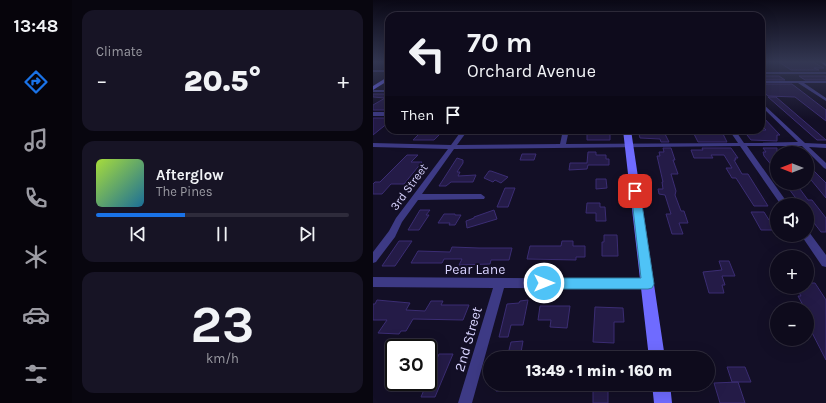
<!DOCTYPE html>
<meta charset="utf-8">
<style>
:root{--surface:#0e0b1c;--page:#171425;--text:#f1f3f6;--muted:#9b9ba3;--line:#2e2b3b;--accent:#1a73e8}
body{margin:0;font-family:Karla,sans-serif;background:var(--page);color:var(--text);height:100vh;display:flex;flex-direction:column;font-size:15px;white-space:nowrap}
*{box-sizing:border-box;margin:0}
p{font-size:13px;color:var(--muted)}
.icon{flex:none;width:22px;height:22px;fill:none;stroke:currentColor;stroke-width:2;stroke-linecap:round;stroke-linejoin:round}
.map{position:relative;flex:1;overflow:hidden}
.details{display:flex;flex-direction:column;gap:10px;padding:10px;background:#08060f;width:301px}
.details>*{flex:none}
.banner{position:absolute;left:12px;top:12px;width:380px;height:122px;border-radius:12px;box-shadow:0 4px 16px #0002,0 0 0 1px var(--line);background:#0e0b1c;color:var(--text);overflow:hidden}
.needle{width:26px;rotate:270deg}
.controls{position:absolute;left:397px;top:146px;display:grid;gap:8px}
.controls a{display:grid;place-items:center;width:44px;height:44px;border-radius:50%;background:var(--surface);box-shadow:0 4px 16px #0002,0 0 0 1px var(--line);font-size:20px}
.speed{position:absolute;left:12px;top:339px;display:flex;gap:8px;font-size:20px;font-weight:700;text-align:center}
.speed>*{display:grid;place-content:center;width:52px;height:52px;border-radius:50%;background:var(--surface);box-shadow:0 4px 16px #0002,0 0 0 1px var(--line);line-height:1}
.speed .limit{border:2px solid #111;border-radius:6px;background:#fff;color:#111}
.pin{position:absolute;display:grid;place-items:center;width:34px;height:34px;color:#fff;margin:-17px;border-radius:8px;box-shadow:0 2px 6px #0006}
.me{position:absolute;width:44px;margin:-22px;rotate:90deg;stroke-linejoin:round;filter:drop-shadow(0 0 3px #0008)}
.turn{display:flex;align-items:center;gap:14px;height:84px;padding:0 16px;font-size:18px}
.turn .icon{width:52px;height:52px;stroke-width:2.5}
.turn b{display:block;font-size:28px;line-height:34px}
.then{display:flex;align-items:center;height:38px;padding:0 16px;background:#0003;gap:8px;font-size:15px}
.big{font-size:30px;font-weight:800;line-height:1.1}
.details .widget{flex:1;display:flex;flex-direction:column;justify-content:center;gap:6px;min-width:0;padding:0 14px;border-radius:12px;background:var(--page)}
.details .dial{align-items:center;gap:0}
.dial b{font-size:52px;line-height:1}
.song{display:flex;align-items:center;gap:12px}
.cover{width:48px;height:48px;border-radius:6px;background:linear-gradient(135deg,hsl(80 70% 55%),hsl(200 70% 35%))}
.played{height:4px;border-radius:2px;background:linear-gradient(90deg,var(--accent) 35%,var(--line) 35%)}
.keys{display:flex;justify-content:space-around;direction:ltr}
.heat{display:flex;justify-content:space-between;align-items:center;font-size:22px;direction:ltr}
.trip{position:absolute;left:110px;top:351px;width:232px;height:40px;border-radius:20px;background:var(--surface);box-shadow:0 4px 16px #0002,0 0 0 1px var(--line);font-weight:800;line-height:40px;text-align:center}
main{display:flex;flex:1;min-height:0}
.dock{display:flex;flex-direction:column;width:72px;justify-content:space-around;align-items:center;background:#06040b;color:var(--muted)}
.dock .icon{width:28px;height:28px}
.dock .current{color:var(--accent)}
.dock b{font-size:18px;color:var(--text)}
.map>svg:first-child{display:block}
.building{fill:#241b47;stroke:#3b2d73}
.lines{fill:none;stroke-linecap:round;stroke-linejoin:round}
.street{fill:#3d3a85;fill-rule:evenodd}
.secondary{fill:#6f6bff;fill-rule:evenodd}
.route{fill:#4fc3f7;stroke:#337fa1}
.labels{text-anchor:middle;stroke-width:4;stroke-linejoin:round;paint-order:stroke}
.street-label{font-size:12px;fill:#d9d4ff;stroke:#130f26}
.near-street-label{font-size:14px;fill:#d9d4ff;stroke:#130f26}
</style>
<main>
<nav class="dock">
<b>13:48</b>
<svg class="icon current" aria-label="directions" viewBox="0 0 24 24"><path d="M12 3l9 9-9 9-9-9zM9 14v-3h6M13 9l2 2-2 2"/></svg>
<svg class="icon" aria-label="music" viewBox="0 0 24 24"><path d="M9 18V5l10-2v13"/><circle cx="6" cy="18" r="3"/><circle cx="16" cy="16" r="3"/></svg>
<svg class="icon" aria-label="phone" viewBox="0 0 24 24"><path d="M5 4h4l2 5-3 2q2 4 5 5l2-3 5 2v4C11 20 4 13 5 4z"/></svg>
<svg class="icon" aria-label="climate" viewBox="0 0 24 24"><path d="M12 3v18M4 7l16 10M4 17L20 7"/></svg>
<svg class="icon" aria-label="car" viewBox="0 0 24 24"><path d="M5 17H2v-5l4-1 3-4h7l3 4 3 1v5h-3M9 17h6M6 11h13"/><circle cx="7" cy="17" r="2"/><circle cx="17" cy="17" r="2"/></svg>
<svg class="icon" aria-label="filters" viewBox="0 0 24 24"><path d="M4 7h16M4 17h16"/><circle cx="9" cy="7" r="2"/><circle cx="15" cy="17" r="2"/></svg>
</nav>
<section class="details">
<div class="widget"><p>Climate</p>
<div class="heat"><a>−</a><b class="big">20.5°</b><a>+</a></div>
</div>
<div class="widget">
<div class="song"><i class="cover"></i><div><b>Afterglow</b><p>The Pines</p></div></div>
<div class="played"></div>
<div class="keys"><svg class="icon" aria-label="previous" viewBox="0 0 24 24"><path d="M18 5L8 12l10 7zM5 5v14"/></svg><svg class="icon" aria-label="pause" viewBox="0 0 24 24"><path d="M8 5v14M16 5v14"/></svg><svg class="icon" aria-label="next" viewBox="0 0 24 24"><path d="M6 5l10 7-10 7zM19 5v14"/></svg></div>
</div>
<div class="widget dial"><b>23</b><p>km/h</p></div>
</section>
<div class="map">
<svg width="453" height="403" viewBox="0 0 453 403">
<rect width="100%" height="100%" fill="#130f26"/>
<path class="building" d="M406 62H440L451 68H441L446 70H418Z
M388 76H406L412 80H388Z
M426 76H453V80H432Z
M388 84H419L453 110V121L422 97 395 96 388 90Z
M0 94H16V103L12 106H16V110H0V105L12 98 0 97Z
M395 97H403L453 140H444Z
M388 115 407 135H404V141L378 140 370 130H393L388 125Z
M0 118H16V122L0 135Z
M227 130H237V140H214V134H227Z
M265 130 285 133 284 130H290L296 142H288L287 139 267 138Z
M320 132H349L354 142H325Z
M46 134H67L61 140H40Z
M290 148H298L302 160H300L305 174H298L303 191 302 195 308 211H311L315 223H306L310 234H299L293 214H298L292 195 286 194 285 189H290L289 182H290L284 156H287L286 152H291Z
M329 148H358L365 158H362L363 160H361L369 174H375L395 206H381L363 178H359L353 168H359L351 155H338L340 158H321L318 150H330Z
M390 148H404V172L391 156 390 152H393Z
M215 152H223V155H233V159H236V165H215L214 169 196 170 197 163H214Z
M149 154H163L161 160H147Z
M34 155H45L38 162H49L31 184H18L9 194H0V184L2 182H7Z
M84 158 90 160V163L84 172H87L85 176 103 175 100 182H78L73 186H66Z
M434 164 453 183V198L434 175Z
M116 171H118L135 177 128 183 122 180 120 182 111 178Z
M223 179H233L234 188 223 189Z
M413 185H424L435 200H439L453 218V232H448L434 214V205H428Z
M132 188H142L135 207H124Z
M214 203H227V207H232L233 221H223V213H213Z
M47 210H57L53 215H56L46 230H35Z
M121 210 124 219 94 228 93 221 101 218V217Z
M378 212H391L396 220H402L404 223V230H388Z
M71 214H82V215H88L82 225H76L77 223H65Z
M231 235H244L245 256H229V242H231Z
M26 241H39L22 266H9Z
M189 241H200V246H212V257H203V260L154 259 157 246H188Z
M79 247 106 248H139L136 260H118L117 264 86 265 89 259H71L69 263H38L45 251 77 252Z
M346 261H356L362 276H349L352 285H349L351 293H336L330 272 349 270Z
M434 283H442L453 300V360L434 323V309H432L425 296H428L423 287H434Z
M4 300 37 303 33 310 52 311 58 301H70L68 305H96L90 320 40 319 33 331H28L26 334 5 333 14 320H0V304H2Z
M155 300 150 325H138L135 337H126L134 304 146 303 147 301Z
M167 306H197L194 328 177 327 178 320H165Z
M222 307 250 308 251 322H241V343L220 342Z
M150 341 147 358H134L138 342Z
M66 354H80L62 397H48Z
M354 367H372L378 382H359Z
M365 382 372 403H347L341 383Z
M124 384H142L141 391H123Z
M220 390 235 391V403H220Z"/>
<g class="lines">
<path class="street" d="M0 70H16V72H0Z
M388 72H453V74H388Z
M388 81H453V83H431L453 98V101L425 83H388Z
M0 90H16V92H0Z
M388 102 432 143 453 144V148L436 147 453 163V169L451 168 429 146H374L416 205H408L367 146 81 149 49 194H108L112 197 111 199 45 200 29 222 22 237 3 262 0 263V252L16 231 23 218 75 149 0 147V143L78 145 89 130H95L84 145 187 144 190 130H196L193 144 365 143 356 130H362L371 143 425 142 388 106Z
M0 112H16V116H0Z
M434 232H436L453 255V267L449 266 430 238 428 235H434Z
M0 277 275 279 279 280 280 284 279 288 275 289 131 288 99 403H85L120 288 0 287Z"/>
<path class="secondary" d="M452 62 453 66 447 62Z
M16 76V80L0 90V86Z
M250 130H258L292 358H276Z
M279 384H297L299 403H281Z"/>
</g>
<linearGradient id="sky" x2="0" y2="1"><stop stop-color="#0a0815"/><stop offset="0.52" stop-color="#333752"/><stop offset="1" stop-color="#333752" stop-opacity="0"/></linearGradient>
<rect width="453" height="119" fill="url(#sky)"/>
<path class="route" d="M262 188 267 191 281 284 279 288 275 289H171L167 287 165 283 167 279 171 278H268L258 191Z"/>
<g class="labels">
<g class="street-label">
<text transform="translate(36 187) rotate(-54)" y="4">3rd Street</text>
</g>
<g class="near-street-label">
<text x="102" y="274">Pear Lane</text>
<text transform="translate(95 339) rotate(-74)" y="5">2nd Street</text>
</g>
</g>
</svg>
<div class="controls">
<a><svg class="needle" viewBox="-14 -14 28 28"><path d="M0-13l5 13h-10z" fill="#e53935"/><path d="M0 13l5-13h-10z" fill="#9b9ba3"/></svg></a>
<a><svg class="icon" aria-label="sound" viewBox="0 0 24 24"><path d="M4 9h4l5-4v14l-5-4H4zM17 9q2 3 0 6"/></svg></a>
<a>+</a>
<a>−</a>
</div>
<div class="speed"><div class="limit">30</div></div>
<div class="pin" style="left:262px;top:191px;background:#d93025"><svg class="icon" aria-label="arrive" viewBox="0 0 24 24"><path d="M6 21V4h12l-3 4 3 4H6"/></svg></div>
<svg class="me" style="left:171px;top:283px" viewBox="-20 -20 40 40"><circle r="17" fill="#4fc3f7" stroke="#fff" stroke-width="3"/><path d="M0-11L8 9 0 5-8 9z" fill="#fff"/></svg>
<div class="trip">13:49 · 1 min · 160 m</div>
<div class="banner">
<div class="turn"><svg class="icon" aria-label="left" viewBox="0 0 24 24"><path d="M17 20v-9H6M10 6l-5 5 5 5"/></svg><div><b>70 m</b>Orchard Avenue</div></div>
<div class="then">Then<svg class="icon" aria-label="arrive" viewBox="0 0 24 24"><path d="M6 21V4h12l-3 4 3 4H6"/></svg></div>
</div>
</div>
</main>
